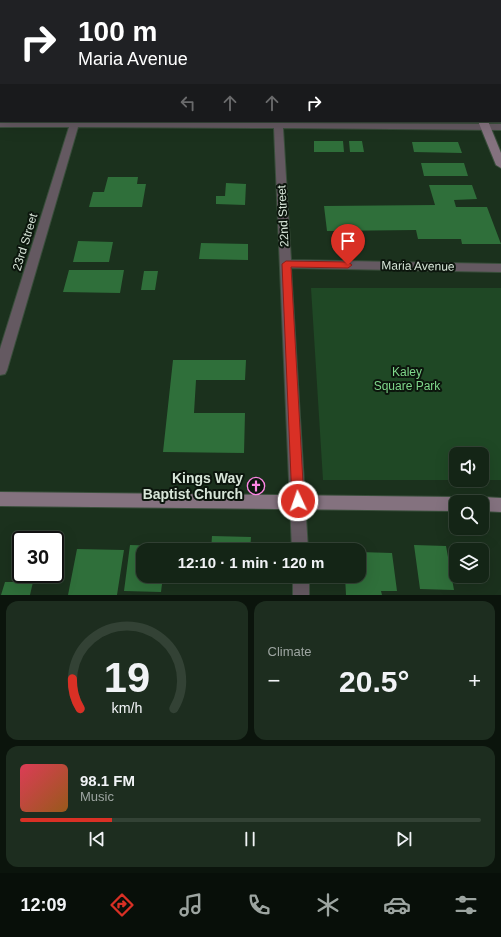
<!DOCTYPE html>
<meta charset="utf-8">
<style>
:root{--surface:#142516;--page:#1d2d1f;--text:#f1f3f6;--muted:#9da5a1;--line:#334235;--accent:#d93025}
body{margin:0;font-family:Arial,sans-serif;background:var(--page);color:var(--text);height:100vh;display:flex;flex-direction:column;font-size:15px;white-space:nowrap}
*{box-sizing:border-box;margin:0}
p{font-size:13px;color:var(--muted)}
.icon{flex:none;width:22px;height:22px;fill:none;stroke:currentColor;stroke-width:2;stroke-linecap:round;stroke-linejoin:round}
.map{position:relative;height:595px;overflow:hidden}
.sheet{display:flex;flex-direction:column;gap:6px;padding:6px;background:#0b140c;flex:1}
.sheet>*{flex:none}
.guide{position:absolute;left:0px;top:0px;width:501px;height:122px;box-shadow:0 4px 16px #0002,0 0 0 1px var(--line);background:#202124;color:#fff;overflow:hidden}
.tools{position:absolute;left:449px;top:447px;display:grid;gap:8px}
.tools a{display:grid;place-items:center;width:40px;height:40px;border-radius:8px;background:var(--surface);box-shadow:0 4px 16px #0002,0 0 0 1px var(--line);font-size:20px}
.speed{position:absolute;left:12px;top:531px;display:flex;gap:8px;font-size:20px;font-weight:700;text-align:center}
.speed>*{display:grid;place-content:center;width:52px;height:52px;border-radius:50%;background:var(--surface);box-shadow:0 4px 16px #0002,0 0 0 1px var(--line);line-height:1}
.speed .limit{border:2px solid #111;border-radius:6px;background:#fff;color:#111}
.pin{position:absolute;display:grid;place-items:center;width:34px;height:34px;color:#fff;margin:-41px -17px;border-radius:50% 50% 50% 0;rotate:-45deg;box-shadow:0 0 4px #0007}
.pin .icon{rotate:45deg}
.me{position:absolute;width:44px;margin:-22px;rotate:357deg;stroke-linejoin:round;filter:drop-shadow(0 0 3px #0008)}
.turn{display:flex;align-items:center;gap:14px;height:84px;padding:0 12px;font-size:18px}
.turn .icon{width:52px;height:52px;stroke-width:2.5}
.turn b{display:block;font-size:28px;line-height:34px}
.lanes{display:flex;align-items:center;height:38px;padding:0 12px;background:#0003;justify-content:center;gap:20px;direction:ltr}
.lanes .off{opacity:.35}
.big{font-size:30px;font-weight:600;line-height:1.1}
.sheet .widget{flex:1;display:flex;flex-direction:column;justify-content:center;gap:6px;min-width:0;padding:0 14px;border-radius:12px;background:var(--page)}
.sheet .dial{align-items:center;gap:0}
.dial svg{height:104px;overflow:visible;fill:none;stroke:var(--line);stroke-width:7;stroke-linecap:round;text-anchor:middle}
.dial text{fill:var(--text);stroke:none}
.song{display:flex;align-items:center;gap:12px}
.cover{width:48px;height:48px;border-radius:6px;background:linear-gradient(135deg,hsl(350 70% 55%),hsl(30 70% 35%))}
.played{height:4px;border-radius:2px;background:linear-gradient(90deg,var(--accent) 20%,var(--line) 20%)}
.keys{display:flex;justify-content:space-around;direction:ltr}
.heat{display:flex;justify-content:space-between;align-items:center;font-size:22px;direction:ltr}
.sheet .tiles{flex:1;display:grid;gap:6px;grid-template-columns:1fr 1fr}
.widget:last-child{grid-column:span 2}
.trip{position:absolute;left:136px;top:543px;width:230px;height:40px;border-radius:12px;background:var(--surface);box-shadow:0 4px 16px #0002,0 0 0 1px var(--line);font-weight:600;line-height:40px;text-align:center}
.menu{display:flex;height:64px;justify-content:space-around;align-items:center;background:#080f09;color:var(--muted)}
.menu .icon{width:28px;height:28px}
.menu .active{color:var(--accent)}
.menu b{font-size:18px;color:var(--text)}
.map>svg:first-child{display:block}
.green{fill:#1f4825;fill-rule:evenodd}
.building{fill:#2f6f3a}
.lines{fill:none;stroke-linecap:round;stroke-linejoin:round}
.lane-casing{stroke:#394e3b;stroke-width:2}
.street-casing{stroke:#394e3b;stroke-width:2}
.secondary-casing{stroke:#394e3b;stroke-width:2}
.lane{fill:#645961;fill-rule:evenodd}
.street{fill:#645961;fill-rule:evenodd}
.secondary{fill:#84727f;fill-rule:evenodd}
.route{fill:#d93025;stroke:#8d1f18}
.labels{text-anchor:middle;stroke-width:4;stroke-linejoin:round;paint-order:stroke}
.street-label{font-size:12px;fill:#d7e5d8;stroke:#0c160d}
.park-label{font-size:12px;fill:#7fd78b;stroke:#0c160d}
.near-poi-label{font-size:14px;font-weight:bold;fill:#d7e5d8;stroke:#0c160d;text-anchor:end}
</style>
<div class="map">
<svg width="501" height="595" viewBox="0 0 501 595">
<rect width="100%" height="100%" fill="#1b311d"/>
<path class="green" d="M311 288H501V480H323ZM456 454H482V480H456Z"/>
<path class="building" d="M314 141H343L344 152H314Z
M349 141H362L364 152H350Z
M412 142H458L462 153 414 152Z
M421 163H464L468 176H424Z
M108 177H138L137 184H146L142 207H89L93 192H104Z
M226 183 246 184 245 205 216 204V196H225Z
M429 185H472L477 199 454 200 456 207H487L501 244H462L461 239H418L416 230 327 231 324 206 435 205Z
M78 241 113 242 109 262H73Z
M201 243 248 244V260L199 259Z
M69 270H124L120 293 63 292Z
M144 271H158L155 290H141Z
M173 360H246L245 380H196L194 413H245L244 453 163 452Z
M212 536 251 537 250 550H211Z
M130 545 166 546 165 550H143V576H163L161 592 124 591Z
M414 545 446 546 454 590 420 589Z
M77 549 124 550 117 595H68Z
M359 552 392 553 397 591H381L382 595H346L345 576H359Z
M211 576H250V578L211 577Z
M5 582H33L30 595H1Z"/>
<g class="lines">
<defs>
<path id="lane" d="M433 0H469L433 1Z"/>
<path id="street" d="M108 0H116V1H108Z
M269 0H277V1H269Z
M0 121 273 123V121H283V123L501 124V130L283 128 291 260 501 264V272L291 268 308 550H292L274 128 78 127 7 370 5 374 0 375V349L69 127H0Z
M293 576H309V595H293Z"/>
<path id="secondary" d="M431 0H439V1H431Z
M478 121H488L501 153V168L496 165Z
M0 492 456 497 461 499 463 502H456V511L0 506Z
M482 497 501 498V512L482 511V502H475L477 499Z"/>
</defs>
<use href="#lane" class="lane-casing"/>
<use href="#street" class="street-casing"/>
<use href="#secondary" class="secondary-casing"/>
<use href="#lane" class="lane"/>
<use href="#street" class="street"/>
<use href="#secondary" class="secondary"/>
</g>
<path class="route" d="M286 261 348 262 352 265 348 268 291 267 304 501 302 505 298 506 294 505 292 501 282 264Z"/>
<defs>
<symbol id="church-ring" viewBox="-11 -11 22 22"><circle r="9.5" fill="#0c160d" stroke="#fc86e3" stroke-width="1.5"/><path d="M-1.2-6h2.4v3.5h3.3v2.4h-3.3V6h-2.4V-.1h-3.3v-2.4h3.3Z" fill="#fc86e3"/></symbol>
</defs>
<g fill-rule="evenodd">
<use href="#church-ring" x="246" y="476" width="20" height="20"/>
</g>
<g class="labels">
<g class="street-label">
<text transform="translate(283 216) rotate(-93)" y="4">22nd Street</text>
<text transform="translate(25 242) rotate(-73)" y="4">23rd Street</text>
<text transform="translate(418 266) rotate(1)" y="4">Maria Avenue</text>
</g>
<g class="park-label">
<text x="407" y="376">Kaley<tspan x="407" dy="14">Square Park</tspan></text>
</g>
<g class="near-poi-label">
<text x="243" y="483">Kings Way<tspan x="243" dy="16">Baptist Church</tspan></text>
</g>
</g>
</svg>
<div class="tools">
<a><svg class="icon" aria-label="sound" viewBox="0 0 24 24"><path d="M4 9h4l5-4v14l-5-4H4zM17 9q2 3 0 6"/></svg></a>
<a><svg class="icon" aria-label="search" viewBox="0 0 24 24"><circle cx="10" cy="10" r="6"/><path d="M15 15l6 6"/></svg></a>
<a><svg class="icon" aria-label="layers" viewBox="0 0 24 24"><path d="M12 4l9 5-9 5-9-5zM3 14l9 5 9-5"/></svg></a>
</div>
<div class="speed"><div class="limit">30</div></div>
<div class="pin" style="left:348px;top:265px;background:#d93025"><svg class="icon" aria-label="arrive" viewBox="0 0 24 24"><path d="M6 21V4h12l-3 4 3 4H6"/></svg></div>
<svg class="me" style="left:298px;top:501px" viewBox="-20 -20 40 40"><circle r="17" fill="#d93025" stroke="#fff" stroke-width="3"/><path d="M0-11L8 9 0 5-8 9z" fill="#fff"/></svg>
<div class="trip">12:10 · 1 min · 120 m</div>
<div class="guide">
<div class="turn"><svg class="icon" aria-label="right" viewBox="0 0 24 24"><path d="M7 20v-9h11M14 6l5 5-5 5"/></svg><div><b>100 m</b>Maria Avenue</div></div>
<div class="lanes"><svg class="icon off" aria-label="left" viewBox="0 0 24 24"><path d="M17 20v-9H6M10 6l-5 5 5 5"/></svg><svg class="icon off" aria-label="ahead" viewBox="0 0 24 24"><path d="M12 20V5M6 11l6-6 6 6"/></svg><svg class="icon off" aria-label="ahead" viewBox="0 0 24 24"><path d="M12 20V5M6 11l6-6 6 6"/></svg><svg class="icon" aria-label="right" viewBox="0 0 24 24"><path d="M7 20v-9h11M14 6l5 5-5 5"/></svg></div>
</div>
</div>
<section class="sheet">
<div class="tiles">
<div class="widget dial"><svg viewBox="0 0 100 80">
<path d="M14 69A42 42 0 1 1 86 69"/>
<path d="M14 69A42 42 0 0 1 8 46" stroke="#d93025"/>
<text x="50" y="56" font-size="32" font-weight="700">19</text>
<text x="50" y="72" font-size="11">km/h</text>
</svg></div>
<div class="widget"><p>Climate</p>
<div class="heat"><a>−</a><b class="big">20.5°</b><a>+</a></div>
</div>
<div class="widget">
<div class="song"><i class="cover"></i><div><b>98.1 FM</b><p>Music</p></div></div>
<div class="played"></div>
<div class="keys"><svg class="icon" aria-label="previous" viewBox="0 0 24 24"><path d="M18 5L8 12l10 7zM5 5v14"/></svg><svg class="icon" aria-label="pause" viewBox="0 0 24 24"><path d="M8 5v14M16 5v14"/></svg><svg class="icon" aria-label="next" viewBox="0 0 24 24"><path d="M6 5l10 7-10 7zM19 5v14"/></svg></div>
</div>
</div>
</section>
<nav class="menu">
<b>12:09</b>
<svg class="icon active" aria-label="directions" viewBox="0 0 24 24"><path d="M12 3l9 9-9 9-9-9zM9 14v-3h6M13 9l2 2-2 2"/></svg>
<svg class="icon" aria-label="music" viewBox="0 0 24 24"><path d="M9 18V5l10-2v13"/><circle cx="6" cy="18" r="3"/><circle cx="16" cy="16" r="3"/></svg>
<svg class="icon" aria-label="phone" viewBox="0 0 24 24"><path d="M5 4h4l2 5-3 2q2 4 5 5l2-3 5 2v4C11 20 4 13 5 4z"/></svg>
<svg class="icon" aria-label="climate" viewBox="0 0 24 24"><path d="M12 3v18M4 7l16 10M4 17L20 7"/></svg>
<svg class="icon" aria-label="car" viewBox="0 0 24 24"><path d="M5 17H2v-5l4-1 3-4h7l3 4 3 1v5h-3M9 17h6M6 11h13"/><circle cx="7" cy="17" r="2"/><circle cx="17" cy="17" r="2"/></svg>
<svg class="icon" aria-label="filters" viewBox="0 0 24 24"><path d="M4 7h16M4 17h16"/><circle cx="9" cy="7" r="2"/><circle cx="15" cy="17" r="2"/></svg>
</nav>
